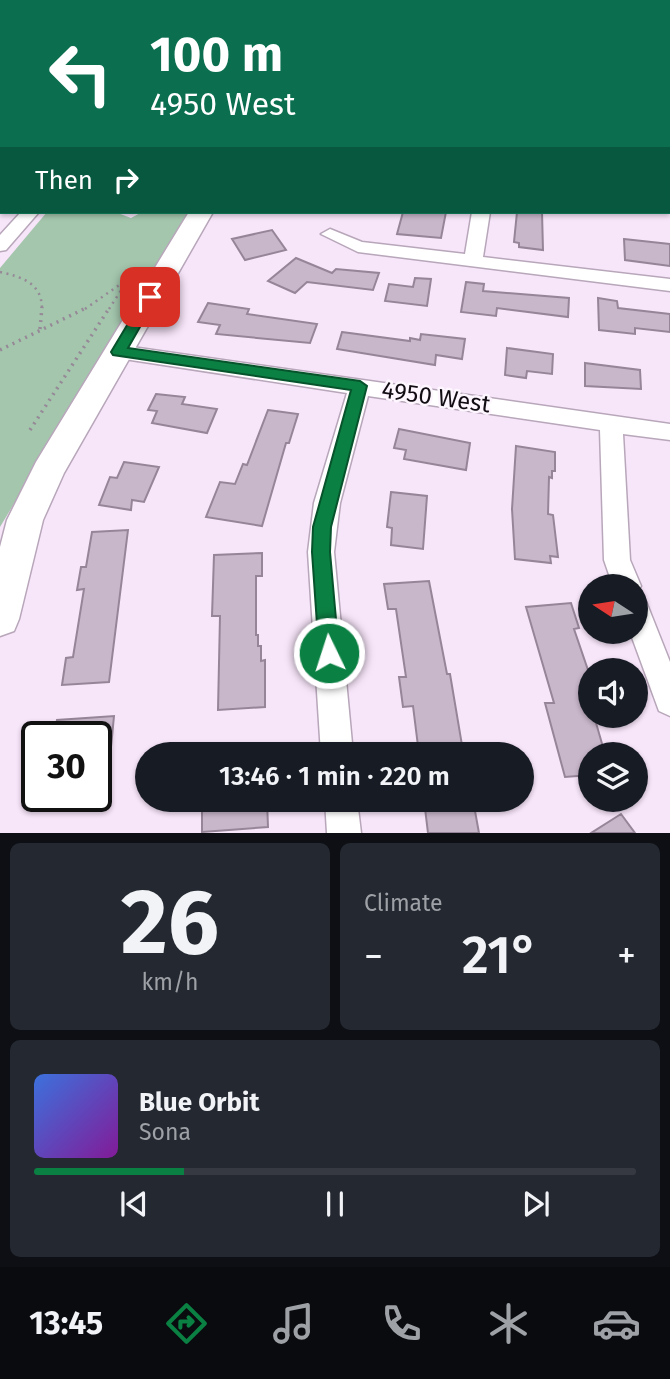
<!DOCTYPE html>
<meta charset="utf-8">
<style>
:root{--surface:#171b24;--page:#242831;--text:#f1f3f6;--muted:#9ea1a6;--line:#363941;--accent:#0b8043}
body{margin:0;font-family:"Fira Sans",sans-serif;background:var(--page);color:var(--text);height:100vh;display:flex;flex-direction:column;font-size:26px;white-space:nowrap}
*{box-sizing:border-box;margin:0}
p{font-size:23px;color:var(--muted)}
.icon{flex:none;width:38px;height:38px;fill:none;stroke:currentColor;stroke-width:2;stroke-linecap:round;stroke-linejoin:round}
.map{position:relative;height:833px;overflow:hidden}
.side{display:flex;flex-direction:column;gap:10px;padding:10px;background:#0d0f14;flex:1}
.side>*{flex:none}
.top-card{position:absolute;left:0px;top:0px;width:670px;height:214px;box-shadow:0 2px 5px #0004;background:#0b6e4f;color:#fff;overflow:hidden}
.needle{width:46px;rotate:282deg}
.tools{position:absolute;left:578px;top:574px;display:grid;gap:14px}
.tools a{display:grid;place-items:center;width:70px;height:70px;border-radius:50%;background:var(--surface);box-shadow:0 2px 5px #0004;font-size:35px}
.speed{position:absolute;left:21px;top:721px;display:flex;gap:14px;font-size:35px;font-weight:700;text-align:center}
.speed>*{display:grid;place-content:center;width:91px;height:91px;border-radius:50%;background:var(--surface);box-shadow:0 2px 5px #0004;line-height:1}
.speed .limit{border:4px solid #111;border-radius:10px;background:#fff;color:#111}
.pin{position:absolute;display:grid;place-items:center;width:60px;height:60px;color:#fff;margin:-30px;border-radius:14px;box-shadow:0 4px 10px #0006}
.me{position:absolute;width:77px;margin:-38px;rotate:356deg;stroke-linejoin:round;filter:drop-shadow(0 0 5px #0008)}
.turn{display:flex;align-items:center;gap:24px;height:147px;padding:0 35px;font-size:32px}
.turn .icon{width:91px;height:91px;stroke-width:2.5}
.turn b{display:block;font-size:49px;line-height:60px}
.then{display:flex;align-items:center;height:66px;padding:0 35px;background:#0003;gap:14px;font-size:26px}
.big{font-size:52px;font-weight:600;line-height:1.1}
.side .tile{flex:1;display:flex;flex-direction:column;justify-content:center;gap:10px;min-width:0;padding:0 24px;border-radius:10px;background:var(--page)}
.side .dial{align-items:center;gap:0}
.dial b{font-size:91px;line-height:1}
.song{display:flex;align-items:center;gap:21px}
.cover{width:84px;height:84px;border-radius:10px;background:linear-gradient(135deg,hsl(220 70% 55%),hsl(290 70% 35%))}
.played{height:7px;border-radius:4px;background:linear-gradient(90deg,var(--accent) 25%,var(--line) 25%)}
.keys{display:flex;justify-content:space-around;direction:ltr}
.heat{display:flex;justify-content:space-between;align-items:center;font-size:38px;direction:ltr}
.side .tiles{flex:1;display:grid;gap:10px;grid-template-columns:1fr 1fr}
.tile:last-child{grid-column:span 2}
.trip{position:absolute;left:135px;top:742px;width:399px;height:70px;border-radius:35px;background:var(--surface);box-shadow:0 2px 5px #0004;font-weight:600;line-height:70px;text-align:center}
.tabs{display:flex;height:112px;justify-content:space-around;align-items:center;background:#090b0e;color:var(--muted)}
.tabs .icon{width:49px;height:49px}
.tabs .on{color:var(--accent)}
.tabs b{font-size:32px;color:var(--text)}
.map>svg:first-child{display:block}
.green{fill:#a4c6ad}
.building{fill:#c8b6ca;stroke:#968598;stroke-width:2}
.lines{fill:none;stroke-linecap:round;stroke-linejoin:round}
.lane-casing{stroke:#b8a6ba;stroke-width:4}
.street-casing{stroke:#b8a6ba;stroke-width:3}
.secondary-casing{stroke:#b8a6ba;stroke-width:3}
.path-far2{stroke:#968997;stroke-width:2;stroke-dasharray:1 3.5;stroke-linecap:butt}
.path-far1{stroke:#968997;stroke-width:2.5;stroke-dasharray:2 4.5;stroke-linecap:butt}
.path{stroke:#968997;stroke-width:3.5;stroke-dasharray:2 5;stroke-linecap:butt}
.lane{fill:#fff;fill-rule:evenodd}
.street{fill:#fff;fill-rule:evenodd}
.secondary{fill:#fff;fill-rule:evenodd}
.route{fill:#0b8043;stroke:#07532c;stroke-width:2}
.labels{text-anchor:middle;stroke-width:5;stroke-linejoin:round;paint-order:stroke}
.street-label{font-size:24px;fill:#120c13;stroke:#fef6ff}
</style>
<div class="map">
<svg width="670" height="833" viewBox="0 0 670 833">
<rect width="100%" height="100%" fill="#f7e5f9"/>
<path class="green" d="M47 212H115L131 218 142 212H189L0 527V268Z"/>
<path class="building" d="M403 212H446L441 238 397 234Z
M517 212H542L543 250 519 247V243L514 242Z
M272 230 286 250 245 260 232 239Z
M624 239 670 244V266L625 260Z
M296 258 332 273 336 269 379 273 373 290 307 282 295 293 268 281Z
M415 278 431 279 427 306 385 301 389 284 413 287Z
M466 282 484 284 483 291 569 298 568 317 497 308 496 316 461 312Z
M598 298 617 301 618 308 670 314V332L635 328V334L599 330Z
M208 303 249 309 247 314 317 324 310 343 216 334 220 325 198 322Z
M342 332 410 341V338L420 340 421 334 465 339 462 359 436 355 435 365 337 349Z
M507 348 553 354 552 374 527 371 526 378 505 375Z
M585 363 640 370 641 389 585 386Z
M156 394 185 397 182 404 217 409 207 433 152 423 157 411 148 410Z
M268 410 298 414 289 443H286L262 526 206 517 220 482 235 484 243 464 247 465Z
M399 429 470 443 466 470 404 459 406 450 394 448Z
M516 446 555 452V471H552V478L549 477 548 514 553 515 558 557 550 556 551 563 515 559 512 509Z
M124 462 159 467 144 502 132 500 131 510 99 505 110 477 117 478Z
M391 492 427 496 423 549 391 545 392 528 387 527Z
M128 530 109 682 62 685 66 658 73 657 84 589 77 590 81 567H86L92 532Z
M262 553V576H256V635H258V646H261V661L265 660V707L218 710 220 616H212L214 555Z
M429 581 447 674H450L463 751 419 754 413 706 403 707 399 677H406L396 609H388L384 584Z
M571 603 579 628 574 629 590 676V716H594L605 754H590V775L565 777 545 703H554L526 607Z
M114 716 108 778 96 777V737H54L57 720Z
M202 800H267L268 827 202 832Z
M424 800H473L479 833H428Z
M621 814 635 833H591Z"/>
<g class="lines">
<defs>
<path id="lane" d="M359 0H365L364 2H358Z
M486 0H492V2H486Z"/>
<path id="street" d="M20 0H32L18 2Z
M323 0H335L322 2Z
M564 0H576V2H564Z
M2 15V24L0 25V16Z
M0 40H2V48H0Z
M668 104H670V112H668Z
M21 212H39L6 250 0 251V235Z
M472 212H490L483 257 670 279V291L358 252 321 234 330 229 362 242 465 254Z
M118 345 670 424V440L623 434 630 560 641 586 635 595V586H613L604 560 600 430 368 396 340 503 334 552 353 754H321L308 552 314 503 347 393 111 357 107 352 111 347Z
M635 596 645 599 670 662V716L659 711 630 632H635Z
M325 800H357L361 833H327Z"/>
<path id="secondary" d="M0 0 8 2H2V10Z
M668 54H670V66H668Z
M189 212H213L64 473 43 520 19 619 14 631 0 636V547L7 520 36 462Z"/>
</defs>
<use href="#lane" class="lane-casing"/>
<use href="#street" class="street-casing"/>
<use href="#secondary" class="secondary-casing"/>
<path class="path-far2" d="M452 0 473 2"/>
<path class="path-far1" d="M0 272C22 277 42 283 42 309
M85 309 125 281
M109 309 129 278"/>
<path class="path" d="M40 329 42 307
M0 350 88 307
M30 430 110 307"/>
<use href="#lane" class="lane"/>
<use href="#street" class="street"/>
<use href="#secondary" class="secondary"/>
</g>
<path class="route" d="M150 293 157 297 128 348 360 381 367 386 331 527 330 552 339 653 336 660 329 663 322 660 319 653 312 552 313 527 351 390 113 355 111 352 144 297Z"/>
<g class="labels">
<g class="street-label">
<text transform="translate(436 397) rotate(8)" y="8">4950 West</text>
</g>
</g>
</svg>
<div class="tools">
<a><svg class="needle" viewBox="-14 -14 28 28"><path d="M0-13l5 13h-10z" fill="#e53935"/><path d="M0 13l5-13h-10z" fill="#9ea1a6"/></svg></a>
<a><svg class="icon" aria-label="sound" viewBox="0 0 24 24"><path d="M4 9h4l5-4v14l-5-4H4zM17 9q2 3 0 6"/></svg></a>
<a><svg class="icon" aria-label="layers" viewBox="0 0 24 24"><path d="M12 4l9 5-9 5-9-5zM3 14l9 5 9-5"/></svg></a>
</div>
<div class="speed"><div class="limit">30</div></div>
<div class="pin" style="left:150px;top:297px;background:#d93025"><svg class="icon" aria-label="arrive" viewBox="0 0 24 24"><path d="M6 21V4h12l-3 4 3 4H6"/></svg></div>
<svg class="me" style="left:329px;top:653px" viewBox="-20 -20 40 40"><circle r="17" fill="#0b8043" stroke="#fff" stroke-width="3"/><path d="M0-11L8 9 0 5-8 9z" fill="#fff"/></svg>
<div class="trip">13:46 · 1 min · 220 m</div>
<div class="top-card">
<div class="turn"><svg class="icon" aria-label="left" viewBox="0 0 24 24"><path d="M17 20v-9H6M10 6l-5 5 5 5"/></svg><div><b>100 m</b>4950 West</div></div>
<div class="then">Then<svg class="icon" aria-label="right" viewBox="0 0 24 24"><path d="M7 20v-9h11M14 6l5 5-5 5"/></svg></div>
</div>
</div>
<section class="side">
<div class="tiles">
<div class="tile dial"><b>26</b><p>km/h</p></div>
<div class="tile"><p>Climate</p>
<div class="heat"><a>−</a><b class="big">21°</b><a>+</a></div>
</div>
<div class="tile">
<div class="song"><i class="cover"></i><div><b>Blue Orbit</b><p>Sona</p></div></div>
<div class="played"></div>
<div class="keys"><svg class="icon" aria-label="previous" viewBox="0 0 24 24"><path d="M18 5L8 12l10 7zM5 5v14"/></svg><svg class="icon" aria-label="pause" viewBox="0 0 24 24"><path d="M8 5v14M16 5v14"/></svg><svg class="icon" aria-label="next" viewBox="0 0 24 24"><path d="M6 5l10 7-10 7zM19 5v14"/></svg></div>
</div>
</div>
</section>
<nav class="tabs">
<b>13:45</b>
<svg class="icon on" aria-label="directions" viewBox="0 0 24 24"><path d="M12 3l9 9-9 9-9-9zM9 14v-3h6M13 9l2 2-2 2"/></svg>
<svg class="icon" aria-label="music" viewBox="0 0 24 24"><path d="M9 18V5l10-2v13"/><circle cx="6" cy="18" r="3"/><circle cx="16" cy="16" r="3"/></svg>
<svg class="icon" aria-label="phone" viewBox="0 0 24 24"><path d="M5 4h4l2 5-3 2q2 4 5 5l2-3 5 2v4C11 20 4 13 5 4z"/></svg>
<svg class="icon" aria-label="climate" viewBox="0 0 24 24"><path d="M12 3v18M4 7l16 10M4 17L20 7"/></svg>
<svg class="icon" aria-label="car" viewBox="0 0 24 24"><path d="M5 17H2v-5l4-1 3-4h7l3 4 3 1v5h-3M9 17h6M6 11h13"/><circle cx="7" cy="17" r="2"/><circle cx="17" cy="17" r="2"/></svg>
</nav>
